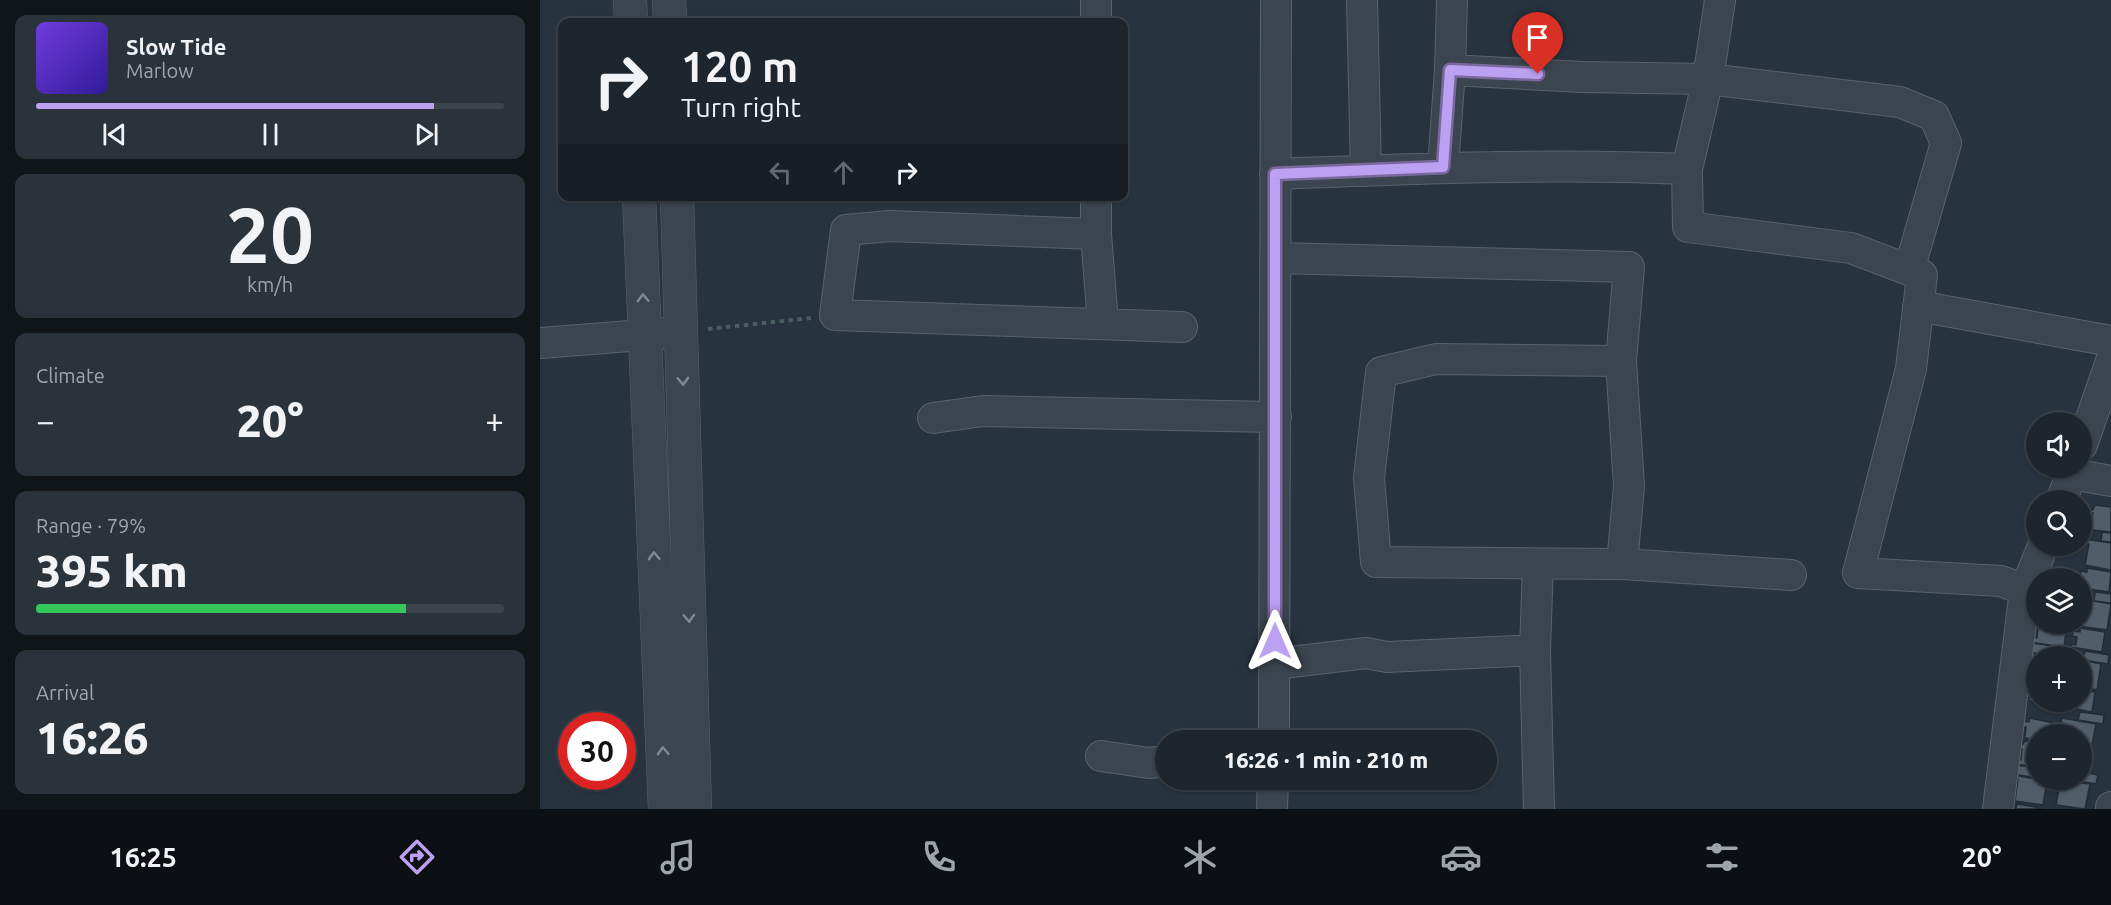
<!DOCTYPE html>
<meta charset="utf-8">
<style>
:root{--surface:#1d262f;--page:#2a323b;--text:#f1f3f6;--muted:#a0a5aa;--line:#3b434b;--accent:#bca0f2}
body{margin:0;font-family:Ubuntu,sans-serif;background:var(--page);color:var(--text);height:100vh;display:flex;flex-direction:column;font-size:22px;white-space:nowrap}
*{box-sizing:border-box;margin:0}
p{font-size:20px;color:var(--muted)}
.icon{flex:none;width:33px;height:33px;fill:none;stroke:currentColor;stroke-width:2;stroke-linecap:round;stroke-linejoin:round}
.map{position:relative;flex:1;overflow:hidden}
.sheet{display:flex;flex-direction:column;gap:15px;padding:15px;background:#10151a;width:540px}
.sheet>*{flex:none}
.banner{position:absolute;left:18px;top:18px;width:570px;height:183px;border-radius:12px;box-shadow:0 2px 4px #0004,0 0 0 2px var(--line);background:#1d262f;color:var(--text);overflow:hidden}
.buttons{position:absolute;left:1486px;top:412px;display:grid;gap:12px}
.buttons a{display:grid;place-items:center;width:66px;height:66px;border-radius:50%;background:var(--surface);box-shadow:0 2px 4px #0004,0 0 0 2px var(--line);font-size:30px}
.speed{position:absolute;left:18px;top:712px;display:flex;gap:12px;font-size:30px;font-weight:700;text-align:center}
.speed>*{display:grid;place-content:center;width:78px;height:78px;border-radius:50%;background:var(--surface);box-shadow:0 2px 4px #0004,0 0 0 2px var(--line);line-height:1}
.speed .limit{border:9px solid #d22;background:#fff;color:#111}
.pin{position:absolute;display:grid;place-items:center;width:51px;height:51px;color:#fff;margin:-62px -26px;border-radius:50% 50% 50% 0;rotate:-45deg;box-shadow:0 0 6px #0007}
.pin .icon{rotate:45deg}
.me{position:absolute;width:66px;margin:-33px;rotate:0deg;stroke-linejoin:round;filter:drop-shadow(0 0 4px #0008)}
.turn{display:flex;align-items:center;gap:21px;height:126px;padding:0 24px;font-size:27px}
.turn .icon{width:78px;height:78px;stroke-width:2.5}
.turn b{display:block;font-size:42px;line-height:51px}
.lanes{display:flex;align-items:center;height:57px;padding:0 24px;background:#0003;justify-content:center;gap:30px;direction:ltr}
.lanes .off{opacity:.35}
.big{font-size:45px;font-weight:800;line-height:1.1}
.sheet .widget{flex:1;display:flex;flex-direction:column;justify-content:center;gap:9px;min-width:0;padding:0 21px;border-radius:12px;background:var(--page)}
.sheet .dial{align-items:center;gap:0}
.dial b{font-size:78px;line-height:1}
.song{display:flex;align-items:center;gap:18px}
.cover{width:72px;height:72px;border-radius:9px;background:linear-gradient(135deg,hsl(260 70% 55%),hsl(250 70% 35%))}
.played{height:6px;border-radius:3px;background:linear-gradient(90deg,var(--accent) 85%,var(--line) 85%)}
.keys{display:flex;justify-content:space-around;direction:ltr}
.heat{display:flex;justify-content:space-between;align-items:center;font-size:33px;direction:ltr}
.charge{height:9px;border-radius:4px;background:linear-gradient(90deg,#34c759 79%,var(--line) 0)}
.trip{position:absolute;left:615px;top:730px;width:342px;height:60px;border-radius:30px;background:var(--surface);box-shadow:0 2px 4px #0004,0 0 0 2px var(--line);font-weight:800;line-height:60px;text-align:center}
.menu{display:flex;height:96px;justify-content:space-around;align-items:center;background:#0c0f13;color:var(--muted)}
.menu .icon{width:42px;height:42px}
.menu .active{color:var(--accent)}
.menu b{font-size:27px;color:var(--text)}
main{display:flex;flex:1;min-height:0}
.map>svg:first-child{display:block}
.building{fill:#505e6a;stroke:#222c36;stroke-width:1.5}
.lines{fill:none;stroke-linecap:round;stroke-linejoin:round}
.minor-casing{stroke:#59636d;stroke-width:32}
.tertiary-casing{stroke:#59636d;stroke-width:34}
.path{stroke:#495e5f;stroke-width:4;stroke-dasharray:4.5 4.5;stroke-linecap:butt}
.minor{stroke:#3b454f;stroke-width:30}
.tertiary{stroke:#3b454f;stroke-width:33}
.oneway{stroke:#7f8993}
.route-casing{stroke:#7a689d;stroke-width:15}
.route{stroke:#bca0f2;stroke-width:10}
</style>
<main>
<section class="sheet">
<div class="widget">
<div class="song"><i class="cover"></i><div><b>Slow Tide</b><p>Marlow</p></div></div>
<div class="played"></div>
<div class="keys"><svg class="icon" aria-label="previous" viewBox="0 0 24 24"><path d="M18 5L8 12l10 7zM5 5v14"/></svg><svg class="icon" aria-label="pause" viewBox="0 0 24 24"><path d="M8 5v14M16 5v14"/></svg><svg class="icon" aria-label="next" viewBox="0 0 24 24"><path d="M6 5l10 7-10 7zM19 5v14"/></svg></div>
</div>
<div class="widget dial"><b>20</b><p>km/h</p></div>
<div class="widget"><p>Climate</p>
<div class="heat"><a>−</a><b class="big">20°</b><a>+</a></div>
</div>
<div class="widget"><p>Range · 79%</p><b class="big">395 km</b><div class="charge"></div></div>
<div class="widget"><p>Arrival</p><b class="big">16:26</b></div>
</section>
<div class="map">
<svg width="1571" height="809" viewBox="0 0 1571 809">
<rect width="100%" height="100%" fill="#27333f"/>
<path class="building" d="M1555 505 1571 507V532L1543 529 1544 523 1551 524 1553 513H1547V509L1553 510Z
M1562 532 1571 533V542L1561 541Z
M1544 539 1571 543V570L1545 565 1549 544 1544 543Z
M1547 568 1571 572 1569 592 1542 588 1544 577 1540 576 1541 571 1547 572Z
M1555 592 1571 594V603L1554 601Z
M1542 599 1571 604 1567 630 1538 626 1542 624Z
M1493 623 1527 624 1524 647 1489 642 1490 637 1497 638 1498 627 1492 626Z
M1540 628 1565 632 1562 652 1531 647V644L1536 645 1537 637 1532 636 1533 631 1540 632Z
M1491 643 1515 646 1514 656 1489 652Z
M1545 651 1569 655 1568 664 1543 660Z
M1489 653 1514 657H1497V680L1491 679 1495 657 1489 656Z
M1542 660 1561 664 1557 690 1542 687Z
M1493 681 1497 682V702H1515V705L1484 700V698L1489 699 1490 690H1485L1486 684 1492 685Z
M1542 690 1555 692 1552 712 1521 706V704L1526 705V702H1542Z
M1540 712 1564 715 1563 724 1538 720Z
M1490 718 1514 723 1512 735H1497V740L1480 737 1481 735 1485 736 1486 727H1481L1482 721 1489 722Z
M1522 718 1556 724 1551 750 1542 749V735H1524L1526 724 1521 723Z
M1485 741 1497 742V767L1473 764 1474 759 1481 760 1482 749 1476 748 1477 745H1482Z
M1542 751 1550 752 1546 772 1542 771Z
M1475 765 1497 768V778L1473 774Z
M1542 772 1558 775 1556 784 1532 780H1542Z
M1473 775 1507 781 1503 805 1475 801 1478 779H1473Z
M1515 780 1550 784 1545 809 1516 805 1520 783 1515 782Z
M1477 804 1502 808V809H1469L1470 806 1476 808Z"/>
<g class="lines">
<defs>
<path id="minor" d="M556 0V22
M822 0 826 171
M1180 0 1168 79 1147 169 1148 227 1311 248 1382 275 1371 369 1318 573 1461 581 1485 590 1458 809
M910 70 1042 77 1168 79 1360 102 1394 116 1406 143 1369 270
M903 167 910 70 912 0
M735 174C872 169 1009 163 1147 169
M556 196V234L563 323
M556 234 350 226 306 230 295 315 642 327
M736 258 1089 267 1081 361 1089 486 1082 564
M1378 306 1571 341
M0 343 141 332
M1081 361 896 359 841 372 829 478 836 562 1082 564 1251 575
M393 418 443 411 736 417
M1542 445 1571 361
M1532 474 1571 481
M1521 501 1534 468
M998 564 995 650 999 809
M1485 590 1503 546
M735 664 826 653 847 657 995 650
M734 741 736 0
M561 756 609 763 626 761
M732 809 733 780
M1571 809V807"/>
<path id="tertiary" d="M90 0 91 22
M129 0 130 22
M99 196 125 809
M137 196 155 809"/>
</defs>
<use href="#minor" class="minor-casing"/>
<use href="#tertiary" class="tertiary-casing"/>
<path class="path" d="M168 329 271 318"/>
<use href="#minor" class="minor"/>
<use href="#tertiary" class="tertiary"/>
</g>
<defs><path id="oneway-chevron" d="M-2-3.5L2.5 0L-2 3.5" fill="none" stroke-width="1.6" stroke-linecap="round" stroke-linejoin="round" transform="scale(1.5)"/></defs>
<g class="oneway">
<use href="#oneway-chevron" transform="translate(103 298) rotate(-92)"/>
<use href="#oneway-chevron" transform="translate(143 381) rotate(88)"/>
<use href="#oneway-chevron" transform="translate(114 556) rotate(-93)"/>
<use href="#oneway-chevron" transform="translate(149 618) rotate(88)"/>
<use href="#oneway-chevron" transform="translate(123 751) rotate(-93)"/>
</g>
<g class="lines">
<defs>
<path id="route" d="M735 641V174L903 167 910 70 998 74"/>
</defs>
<use href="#route" class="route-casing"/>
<use href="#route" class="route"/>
</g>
</svg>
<div class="buttons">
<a><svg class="icon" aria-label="sound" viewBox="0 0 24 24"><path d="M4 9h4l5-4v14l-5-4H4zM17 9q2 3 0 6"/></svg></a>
<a><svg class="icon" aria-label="search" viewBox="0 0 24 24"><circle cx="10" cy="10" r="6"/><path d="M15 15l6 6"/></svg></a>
<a><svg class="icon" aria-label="layers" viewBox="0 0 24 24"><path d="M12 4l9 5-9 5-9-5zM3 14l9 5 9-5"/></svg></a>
<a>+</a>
<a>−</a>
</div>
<div class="speed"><div class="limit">30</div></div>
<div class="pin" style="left:998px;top:74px;background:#d93025"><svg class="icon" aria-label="arrive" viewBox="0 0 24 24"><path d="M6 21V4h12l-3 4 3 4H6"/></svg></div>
<svg class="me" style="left:735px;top:641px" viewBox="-20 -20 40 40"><path d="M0-17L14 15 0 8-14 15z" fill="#bca0f2" stroke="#fff" stroke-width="4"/></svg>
<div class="trip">16:26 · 1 min · 210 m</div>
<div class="banner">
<div class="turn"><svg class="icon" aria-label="right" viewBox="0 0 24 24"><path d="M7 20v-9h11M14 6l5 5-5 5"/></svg><div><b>120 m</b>Turn right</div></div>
<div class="lanes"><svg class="icon off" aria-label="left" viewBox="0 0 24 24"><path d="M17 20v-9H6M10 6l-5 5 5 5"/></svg><svg class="icon off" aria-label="ahead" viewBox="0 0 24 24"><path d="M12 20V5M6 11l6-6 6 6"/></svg><svg class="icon" aria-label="right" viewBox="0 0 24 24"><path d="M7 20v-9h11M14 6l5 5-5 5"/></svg></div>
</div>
</div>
</main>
<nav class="menu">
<b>16:25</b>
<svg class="icon active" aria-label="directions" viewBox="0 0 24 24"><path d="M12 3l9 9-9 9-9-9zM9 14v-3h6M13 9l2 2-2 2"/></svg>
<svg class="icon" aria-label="music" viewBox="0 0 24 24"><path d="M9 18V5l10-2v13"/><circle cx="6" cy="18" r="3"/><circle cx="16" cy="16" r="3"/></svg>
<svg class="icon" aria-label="phone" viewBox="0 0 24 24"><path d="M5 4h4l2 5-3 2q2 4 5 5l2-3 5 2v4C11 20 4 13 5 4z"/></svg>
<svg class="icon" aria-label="climate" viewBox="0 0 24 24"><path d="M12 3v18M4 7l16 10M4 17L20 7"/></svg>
<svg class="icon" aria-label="car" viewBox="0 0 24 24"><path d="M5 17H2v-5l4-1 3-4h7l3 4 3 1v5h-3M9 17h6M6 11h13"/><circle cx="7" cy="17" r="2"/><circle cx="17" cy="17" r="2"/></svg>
<svg class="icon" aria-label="filters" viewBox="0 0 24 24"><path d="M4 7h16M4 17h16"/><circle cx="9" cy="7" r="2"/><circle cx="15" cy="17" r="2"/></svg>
<b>20°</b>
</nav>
